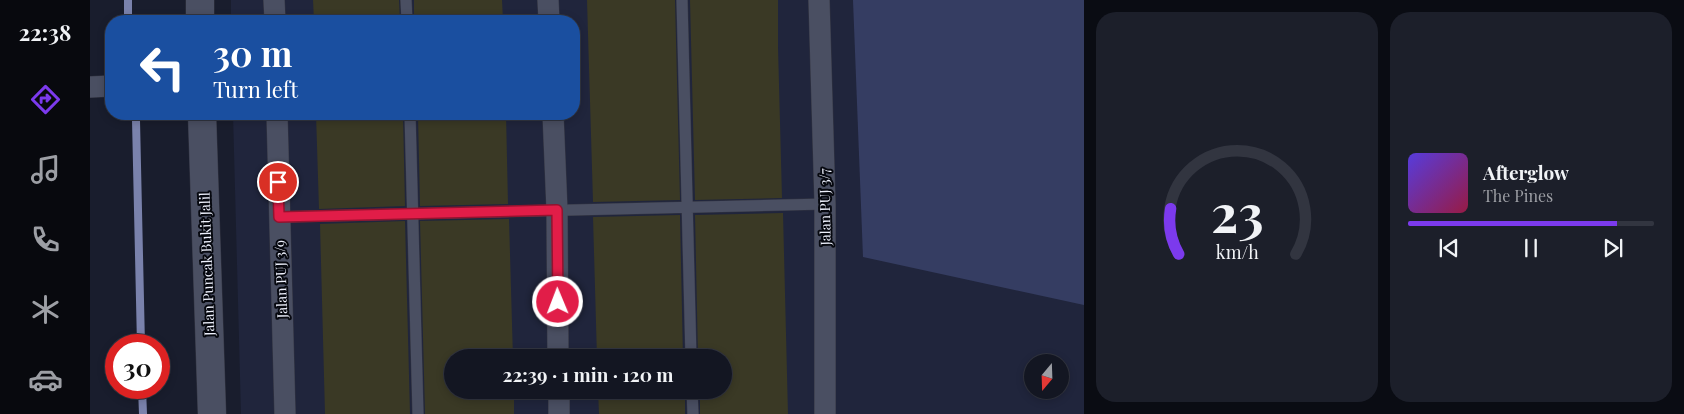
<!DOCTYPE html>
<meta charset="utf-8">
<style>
:root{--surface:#131622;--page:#1c1f2a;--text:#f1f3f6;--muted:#9d9fa5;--line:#323540;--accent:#7c3aed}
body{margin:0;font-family:"Playfair Display",serif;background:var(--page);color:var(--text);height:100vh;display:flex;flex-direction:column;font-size:19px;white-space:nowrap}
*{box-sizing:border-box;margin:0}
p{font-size:16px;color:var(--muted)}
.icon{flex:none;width:28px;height:28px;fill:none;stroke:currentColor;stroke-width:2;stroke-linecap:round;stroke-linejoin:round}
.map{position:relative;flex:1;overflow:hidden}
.sheet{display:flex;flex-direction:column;gap:12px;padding:12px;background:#0a0c13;width:600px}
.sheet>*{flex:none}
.top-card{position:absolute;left:15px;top:15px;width:475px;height:105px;border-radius:20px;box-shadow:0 2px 8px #0003,0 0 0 1px var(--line);background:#1a4fa0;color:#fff;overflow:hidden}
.needle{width:32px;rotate:199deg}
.fabs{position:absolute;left:934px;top:354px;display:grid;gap:10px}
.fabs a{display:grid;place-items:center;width:45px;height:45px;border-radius:50%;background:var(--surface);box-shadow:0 2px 8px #0003,0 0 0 1px var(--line);font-size:25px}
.speed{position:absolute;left:15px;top:334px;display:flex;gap:10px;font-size:25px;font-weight:700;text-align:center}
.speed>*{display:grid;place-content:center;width:65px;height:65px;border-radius:50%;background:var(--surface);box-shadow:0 2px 8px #0003,0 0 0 1px var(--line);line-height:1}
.speed .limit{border:8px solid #d22;background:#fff;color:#111}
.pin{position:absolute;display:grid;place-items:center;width:42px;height:42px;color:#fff;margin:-21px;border:2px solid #fff;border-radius:50%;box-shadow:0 1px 5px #0007}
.me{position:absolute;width:55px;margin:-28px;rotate:359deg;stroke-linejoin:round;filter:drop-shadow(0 0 4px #0008)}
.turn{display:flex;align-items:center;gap:18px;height:105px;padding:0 25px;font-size:22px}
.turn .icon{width:65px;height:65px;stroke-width:2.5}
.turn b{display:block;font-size:35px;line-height:42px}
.sheet .tile{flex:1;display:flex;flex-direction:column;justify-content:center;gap:8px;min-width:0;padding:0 18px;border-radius:20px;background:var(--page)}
.sheet .dial{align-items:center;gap:0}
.dial svg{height:130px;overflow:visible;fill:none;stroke:var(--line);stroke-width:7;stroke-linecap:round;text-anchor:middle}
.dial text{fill:var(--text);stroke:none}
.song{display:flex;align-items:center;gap:15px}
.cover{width:60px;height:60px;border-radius:8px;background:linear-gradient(135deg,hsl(250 70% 55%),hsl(340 70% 35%))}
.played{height:5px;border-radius:2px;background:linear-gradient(90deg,var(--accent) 85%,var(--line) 85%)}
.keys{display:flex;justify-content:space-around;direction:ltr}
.sheet .tiles{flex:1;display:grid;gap:12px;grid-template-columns:repeat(2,1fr)}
.trip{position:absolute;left:354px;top:349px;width:288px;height:50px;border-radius:25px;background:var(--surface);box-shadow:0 2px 8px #0003,0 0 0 1px var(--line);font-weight:700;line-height:50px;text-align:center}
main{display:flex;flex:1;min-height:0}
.menu{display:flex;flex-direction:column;width:90px;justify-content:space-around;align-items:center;background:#08090e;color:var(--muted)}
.menu .icon{width:35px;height:35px}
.menu .current{color:var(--accent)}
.menu b{font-size:22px;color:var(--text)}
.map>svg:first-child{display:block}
.built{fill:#20253c;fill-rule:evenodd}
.green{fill:#353d62}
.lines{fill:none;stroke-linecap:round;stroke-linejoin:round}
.stream{stroke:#7a82ac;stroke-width:8}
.building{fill:#3a3925}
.lane-casing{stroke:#343643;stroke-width:12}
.street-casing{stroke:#343643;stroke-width:22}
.secondary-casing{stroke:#343643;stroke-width:29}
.lane{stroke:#4a4f62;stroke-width:11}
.street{stroke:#4a4f62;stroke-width:21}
.secondary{stroke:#4a4f62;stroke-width:28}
.route-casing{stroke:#92132f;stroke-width:12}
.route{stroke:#e11d48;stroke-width:9}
.labels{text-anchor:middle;stroke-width:4;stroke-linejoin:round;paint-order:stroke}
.street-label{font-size:14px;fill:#eef1fd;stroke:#06080f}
</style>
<main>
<nav class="menu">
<b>22:38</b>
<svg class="icon current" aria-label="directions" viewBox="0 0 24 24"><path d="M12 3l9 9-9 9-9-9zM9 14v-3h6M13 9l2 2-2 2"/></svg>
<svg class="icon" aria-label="music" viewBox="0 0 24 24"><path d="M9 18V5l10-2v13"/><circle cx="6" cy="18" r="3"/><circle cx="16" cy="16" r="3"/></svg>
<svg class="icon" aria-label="phone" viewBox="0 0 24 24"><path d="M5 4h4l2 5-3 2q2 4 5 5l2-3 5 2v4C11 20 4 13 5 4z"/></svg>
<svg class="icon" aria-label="climate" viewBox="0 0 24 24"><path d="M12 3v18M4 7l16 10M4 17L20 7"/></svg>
<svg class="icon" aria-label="car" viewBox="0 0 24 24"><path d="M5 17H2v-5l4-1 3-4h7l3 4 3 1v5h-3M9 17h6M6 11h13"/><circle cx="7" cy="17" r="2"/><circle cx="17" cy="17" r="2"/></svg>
</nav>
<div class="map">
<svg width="994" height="414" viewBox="0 0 994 414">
<rect width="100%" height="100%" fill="#191d2d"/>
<path class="built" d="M141 0H994V414H151L143 114H484V21H141ZM362 358H632V390H362ZM942 362H970V390H942Z"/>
<path class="green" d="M763 0H994V305L773 257Z"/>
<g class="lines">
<path class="stream" d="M38 0V21
M46 120 51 345
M52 388 53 414"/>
</g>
<path class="building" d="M223 0H309L310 21H224Z
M324 0H412L413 21H324Z
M497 0H585L590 200 503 202Z
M600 0H688V47L692 198 605 200Z
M226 114H313L315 206 229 209Z
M328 114H416L418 204 330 206Z
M693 213 698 414H610V390H632V358H608L605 215Z
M590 215 593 358H507L503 217Z
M419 219 423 358H362V390H424V414H335L330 221Z
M315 221 320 414H235L230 224Z
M508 390H595V414H509Z"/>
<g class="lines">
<defs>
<path id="lane" d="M316 0 317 21
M592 0 601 358
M320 114 328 414
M189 217 735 204
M602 390 603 414"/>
<path id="street" d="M184 0 185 21
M458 0 459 21
M729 0 735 204V414
M0 87 21 86
M187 114 195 414
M463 114 467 210 468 358
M469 390V414"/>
<path id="secondary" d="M110 0V21
M112 114 122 414"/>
</defs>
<use href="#lane" class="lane-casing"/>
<use href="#street" class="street-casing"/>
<use href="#secondary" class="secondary-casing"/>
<use href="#lane" class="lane"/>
<use href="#street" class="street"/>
<use href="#secondary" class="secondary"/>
</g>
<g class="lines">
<defs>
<path id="route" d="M188 182 189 217 467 210 468 302"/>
</defs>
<use href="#route" class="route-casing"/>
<use href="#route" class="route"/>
</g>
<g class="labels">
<g class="street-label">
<text transform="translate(735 207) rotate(-91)" y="5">Jalan PUJ 3/7</text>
<text transform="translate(117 264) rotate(-92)" y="5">Jalan Puncak Bukit Jalil</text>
<text transform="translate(191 279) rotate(-92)" y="5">Jalan PUJ 3/9</text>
</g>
</g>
</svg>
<div class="fabs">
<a><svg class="needle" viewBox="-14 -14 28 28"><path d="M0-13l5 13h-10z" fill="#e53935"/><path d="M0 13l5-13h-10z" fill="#9d9fa5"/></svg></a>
</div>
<div class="speed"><div class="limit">30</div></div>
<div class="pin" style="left:188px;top:182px;background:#d93025"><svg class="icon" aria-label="arrive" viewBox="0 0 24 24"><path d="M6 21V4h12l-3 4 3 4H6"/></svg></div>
<svg class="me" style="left:468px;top:302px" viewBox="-20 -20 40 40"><circle r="17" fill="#e11d48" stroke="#fff" stroke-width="3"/><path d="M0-11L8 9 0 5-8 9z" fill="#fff"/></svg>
<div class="trip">22:39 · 1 min · 120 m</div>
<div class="top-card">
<div class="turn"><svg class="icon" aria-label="left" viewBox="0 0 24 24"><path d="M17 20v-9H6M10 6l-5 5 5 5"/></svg><div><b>30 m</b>Turn left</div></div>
</div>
</div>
<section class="sheet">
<div class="tiles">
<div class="tile dial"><svg viewBox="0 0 100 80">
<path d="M14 69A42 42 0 1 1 86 69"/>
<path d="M14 69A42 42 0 0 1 9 41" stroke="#7c3aed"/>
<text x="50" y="56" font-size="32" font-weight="700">23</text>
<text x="50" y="72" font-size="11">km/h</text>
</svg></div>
<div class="tile">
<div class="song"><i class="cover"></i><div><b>Afterglow</b><p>The Pines</p></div></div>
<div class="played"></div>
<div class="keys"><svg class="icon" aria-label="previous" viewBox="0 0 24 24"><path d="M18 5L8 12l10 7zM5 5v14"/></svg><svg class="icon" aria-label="pause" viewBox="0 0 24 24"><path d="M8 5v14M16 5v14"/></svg><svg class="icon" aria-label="next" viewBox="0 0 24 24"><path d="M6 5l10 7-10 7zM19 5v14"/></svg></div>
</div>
</div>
</section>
</main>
